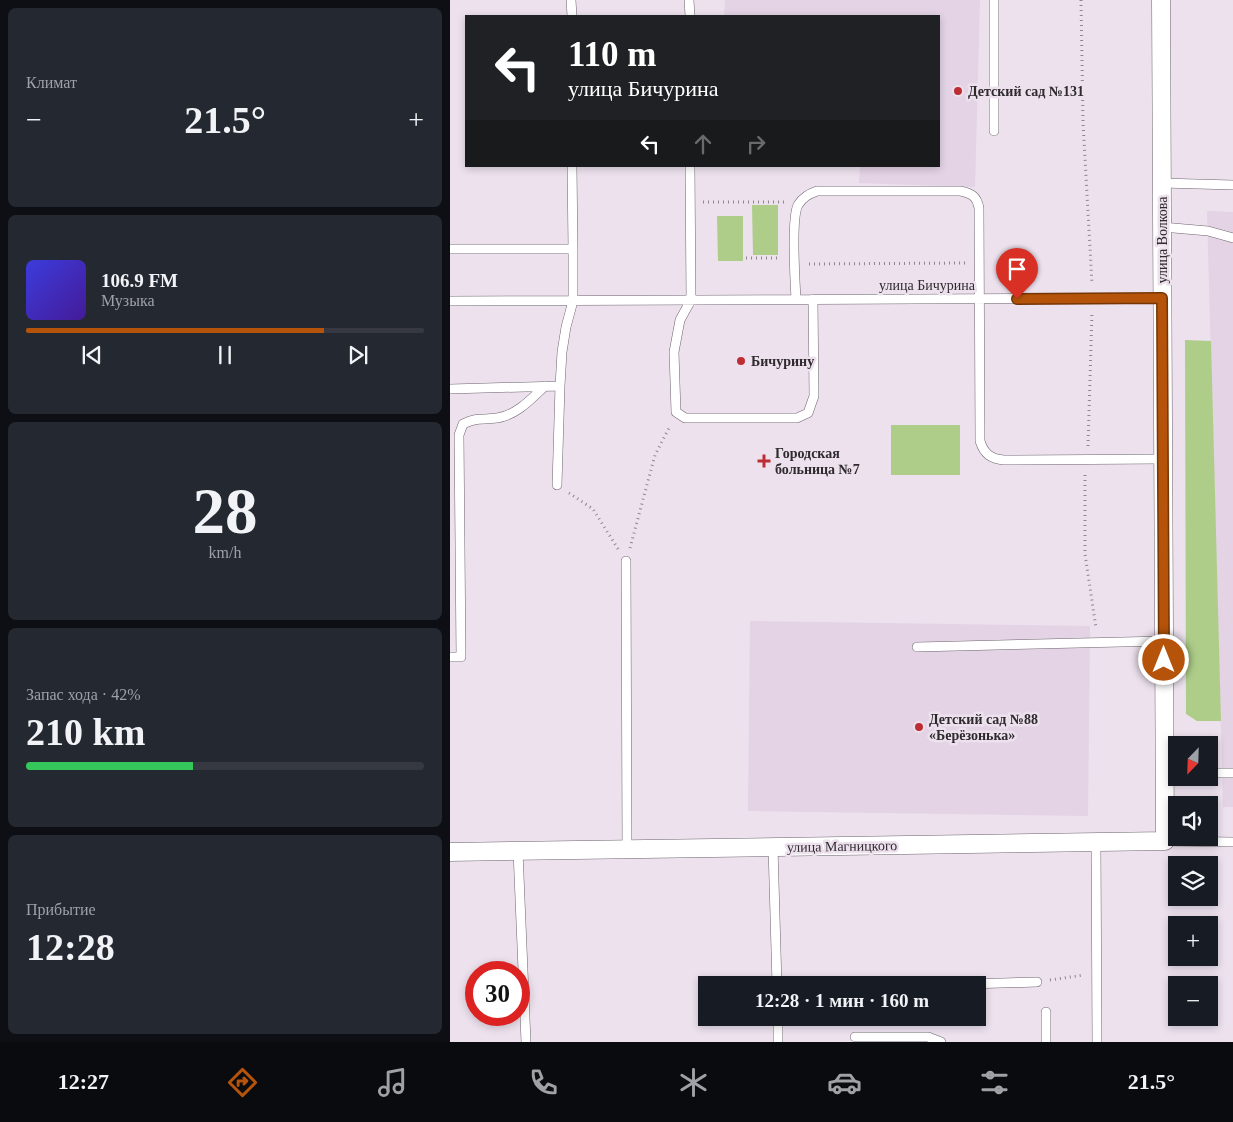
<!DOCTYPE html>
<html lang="ru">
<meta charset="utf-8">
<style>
:root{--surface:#171b24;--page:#242831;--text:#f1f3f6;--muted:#9ea1a6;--line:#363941;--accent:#b45309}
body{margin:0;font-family:Georgia,serif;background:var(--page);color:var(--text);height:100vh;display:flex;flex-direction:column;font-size:19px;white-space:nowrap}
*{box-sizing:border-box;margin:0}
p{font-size:16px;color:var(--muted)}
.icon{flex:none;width:28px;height:28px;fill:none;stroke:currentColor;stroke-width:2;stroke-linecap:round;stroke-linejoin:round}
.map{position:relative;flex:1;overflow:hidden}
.drawer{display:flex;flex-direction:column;gap:8px;padding:8px;background:#0d0f14;width:450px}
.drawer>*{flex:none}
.top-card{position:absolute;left:15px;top:15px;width:475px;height:152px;border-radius:0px;box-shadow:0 2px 8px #0003;background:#202124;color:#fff;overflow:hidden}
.needle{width:32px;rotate:203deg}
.fabs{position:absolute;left:718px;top:736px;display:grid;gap:10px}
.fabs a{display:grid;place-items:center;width:50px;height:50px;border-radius:0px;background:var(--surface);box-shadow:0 2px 8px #0003;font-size:25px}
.speed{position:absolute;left:15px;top:961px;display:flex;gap:10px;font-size:25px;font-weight:700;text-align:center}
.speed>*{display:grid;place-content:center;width:65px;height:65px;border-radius:50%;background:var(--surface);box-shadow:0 2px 8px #0003;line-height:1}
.speed .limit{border:8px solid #d22;background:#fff;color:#111}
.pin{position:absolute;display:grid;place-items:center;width:42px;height:42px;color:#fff;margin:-51px -21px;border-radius:50% 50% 50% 0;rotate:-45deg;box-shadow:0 0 5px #0007}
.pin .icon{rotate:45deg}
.me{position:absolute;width:55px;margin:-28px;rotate:0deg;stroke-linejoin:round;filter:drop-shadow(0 0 4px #0008)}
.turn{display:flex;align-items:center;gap:18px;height:105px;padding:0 20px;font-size:22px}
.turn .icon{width:65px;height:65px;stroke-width:2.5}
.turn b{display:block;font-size:35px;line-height:42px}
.lanes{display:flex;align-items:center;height:48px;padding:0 20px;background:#0003;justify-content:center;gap:25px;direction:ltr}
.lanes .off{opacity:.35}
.big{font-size:38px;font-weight:700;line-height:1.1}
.drawer .widget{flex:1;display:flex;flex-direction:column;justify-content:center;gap:8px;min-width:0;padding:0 18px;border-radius:8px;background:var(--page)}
.drawer .dial{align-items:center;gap:0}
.dial b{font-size:65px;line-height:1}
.song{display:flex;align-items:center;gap:15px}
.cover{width:60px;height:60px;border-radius:8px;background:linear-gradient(135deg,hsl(240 70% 55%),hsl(260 70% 35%))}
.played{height:5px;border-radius:2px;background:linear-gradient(90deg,var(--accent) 75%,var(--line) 75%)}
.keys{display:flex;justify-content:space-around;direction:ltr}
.heat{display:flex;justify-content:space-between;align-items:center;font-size:28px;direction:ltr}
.charge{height:8px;border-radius:4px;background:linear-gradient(90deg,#34c759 42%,var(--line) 0)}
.trip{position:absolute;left:248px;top:976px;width:288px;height:50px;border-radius:0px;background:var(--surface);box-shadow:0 2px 8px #0003;font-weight:700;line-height:50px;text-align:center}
.menu{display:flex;height:80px;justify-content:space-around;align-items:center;background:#090b0e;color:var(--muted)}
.menu .icon{width:35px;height:35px}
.menu .on{color:var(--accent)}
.menu b{font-size:22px;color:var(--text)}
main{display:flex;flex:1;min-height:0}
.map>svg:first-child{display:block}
.built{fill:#e3d3e5}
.green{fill:#aecd89}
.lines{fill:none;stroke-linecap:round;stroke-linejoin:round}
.lane-casing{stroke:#6e656f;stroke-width:10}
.street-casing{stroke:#6e656f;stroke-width:19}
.path{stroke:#8f878f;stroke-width:3;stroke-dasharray:1 4;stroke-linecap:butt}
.lane{stroke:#fff;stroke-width:9}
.street{stroke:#fff;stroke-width:18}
.route-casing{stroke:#753606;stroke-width:12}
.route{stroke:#b45309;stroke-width:9}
.poi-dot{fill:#bd2d34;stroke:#ece1ed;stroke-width:2}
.labels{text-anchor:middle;stroke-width:5;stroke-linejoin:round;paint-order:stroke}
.poi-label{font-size:14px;font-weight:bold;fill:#2e2a2e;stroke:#ece1ed;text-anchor:start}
.street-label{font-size:14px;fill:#2e2a2e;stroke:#ece1ed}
</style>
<main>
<section class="drawer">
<div class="widget"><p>Климат</p>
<div class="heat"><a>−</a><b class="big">21.5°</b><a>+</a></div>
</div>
<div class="widget">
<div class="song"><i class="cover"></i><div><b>106.9 FM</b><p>Музыка</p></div></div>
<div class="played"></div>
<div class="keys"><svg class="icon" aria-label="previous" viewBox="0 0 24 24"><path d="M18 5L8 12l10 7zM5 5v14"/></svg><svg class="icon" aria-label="pause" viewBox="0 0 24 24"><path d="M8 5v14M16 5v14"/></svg><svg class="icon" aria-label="next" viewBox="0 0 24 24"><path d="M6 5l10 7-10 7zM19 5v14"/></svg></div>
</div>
<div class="widget dial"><b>28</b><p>km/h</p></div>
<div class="widget"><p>Запас хода · 42%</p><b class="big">210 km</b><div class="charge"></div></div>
<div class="widget"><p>Прибытие</p><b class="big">12:28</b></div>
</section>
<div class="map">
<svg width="783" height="1042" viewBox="0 0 783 1042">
<rect width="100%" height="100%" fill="#ece1ed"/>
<path class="built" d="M275 0H530L525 187 409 183 410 166H489V16H274Z
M757 211 783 212V807H773Z
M300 621 640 626 638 816 298 811Z"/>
<path class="green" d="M302 205H328V255H303Z
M267 216H293V261H268Z
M735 340 761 341 771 721H747L736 714Z
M441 425H510V475H441Z"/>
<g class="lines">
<defs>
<path id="lane" d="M121 0 122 16
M239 0 240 16
M544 0V131
M240 166 241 300 230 320 224 352 226 412 235 418H347L358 413 364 396 363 299
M712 183 783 185
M712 227 758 231 783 238
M0 249H123L122 166
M346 299C345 281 341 218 348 205 353 197 359 194 367 191H510C522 193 527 197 529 208L530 441C534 454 541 459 554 460L713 459
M0 301 713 298
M0 389 110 386 112 352 116 327 123 301V249
M107 485 110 386
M176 561 177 849
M467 647 714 641
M0 657H11L9 435 13 424C27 417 32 420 47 418 67 415 81 399 95 386
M759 773H783
M715 841 783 842
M646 842 647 1042
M323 847 327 985
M68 851 76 1042
M486 985 587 982
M596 1012V1042
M328 1018V1042
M405 1037H478L491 1042"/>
<path id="street" d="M0 852 715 841 711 0"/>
</defs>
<use href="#lane" class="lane-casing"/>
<use href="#street" class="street-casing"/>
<path class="path" d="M631 0 633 122 642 284
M253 202H335
M296 258H329
M359 264 516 263
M638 446 642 312
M635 475V554L646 628
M119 493 143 509 168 549
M180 548 205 455 220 426
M600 980 634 975"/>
<use href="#lane" class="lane"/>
<use href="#street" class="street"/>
</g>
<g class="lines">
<defs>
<path id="route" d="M567 299 712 298 714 660"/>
</defs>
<use href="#route" class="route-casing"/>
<use href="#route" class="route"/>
</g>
<g class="poi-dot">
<circle cx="508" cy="91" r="5"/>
<circle cx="291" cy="361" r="5"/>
<path d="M311.5 453.5h5v5h5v5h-5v5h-5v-5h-5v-5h5z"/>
<circle cx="469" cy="727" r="5"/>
</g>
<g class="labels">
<g class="poi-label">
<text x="518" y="96">Детский сад №131</text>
<text x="301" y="366">Бичурину</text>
<text x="325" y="458">Городская<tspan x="325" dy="16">больница №7</tspan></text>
<text x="479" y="724">Детский сад №88<tspan x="479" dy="16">«Берёзонька»</tspan></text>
</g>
<g class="street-label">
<text transform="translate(712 240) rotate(-90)" y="5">улица Волкова</text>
<text x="477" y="290">улица Бичурина</text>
<text transform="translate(392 846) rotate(-1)" y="5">улица Магницкого</text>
</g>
</g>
</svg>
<div class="fabs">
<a><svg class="needle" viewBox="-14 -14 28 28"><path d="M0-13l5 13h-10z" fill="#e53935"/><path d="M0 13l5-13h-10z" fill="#9ea1a6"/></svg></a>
<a><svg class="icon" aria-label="sound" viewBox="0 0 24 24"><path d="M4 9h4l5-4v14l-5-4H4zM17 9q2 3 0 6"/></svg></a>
<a><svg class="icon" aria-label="layers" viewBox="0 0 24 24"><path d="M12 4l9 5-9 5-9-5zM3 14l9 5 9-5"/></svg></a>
<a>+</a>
<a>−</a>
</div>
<div class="speed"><div class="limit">30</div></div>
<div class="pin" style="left:567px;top:299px;background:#d93025"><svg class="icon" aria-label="arrive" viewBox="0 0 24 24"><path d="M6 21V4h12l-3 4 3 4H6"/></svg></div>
<svg class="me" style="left:714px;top:660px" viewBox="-20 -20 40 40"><circle r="17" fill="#b45309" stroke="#fff" stroke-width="3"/><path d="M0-11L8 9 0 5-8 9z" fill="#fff"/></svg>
<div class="trip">12:28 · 1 мин · 160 m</div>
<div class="top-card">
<div class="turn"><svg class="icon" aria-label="left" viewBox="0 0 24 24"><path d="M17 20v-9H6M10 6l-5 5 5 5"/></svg><div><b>110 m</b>улица Бичурина</div></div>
<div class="lanes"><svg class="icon" aria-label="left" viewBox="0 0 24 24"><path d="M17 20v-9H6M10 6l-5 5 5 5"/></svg><svg class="icon off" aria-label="ahead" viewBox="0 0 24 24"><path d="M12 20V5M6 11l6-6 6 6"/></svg><svg class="icon off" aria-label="right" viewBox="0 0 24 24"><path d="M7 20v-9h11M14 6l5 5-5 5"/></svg></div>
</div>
</div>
</main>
<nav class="menu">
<b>12:27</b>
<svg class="icon on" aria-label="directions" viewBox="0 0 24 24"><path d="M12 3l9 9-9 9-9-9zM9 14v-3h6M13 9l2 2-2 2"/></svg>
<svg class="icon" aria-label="music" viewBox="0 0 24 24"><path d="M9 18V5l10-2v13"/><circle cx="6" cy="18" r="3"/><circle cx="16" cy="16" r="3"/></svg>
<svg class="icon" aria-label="phone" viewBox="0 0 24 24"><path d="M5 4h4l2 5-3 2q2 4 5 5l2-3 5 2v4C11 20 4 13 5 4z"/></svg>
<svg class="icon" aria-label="climate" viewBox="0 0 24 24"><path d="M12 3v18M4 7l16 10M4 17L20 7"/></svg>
<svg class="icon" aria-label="car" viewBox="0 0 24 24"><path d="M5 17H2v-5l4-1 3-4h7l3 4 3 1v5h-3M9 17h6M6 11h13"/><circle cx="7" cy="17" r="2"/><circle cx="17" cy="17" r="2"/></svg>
<svg class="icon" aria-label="filters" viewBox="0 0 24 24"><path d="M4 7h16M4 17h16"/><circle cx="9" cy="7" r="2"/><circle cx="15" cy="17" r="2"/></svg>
<b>21.5°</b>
</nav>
